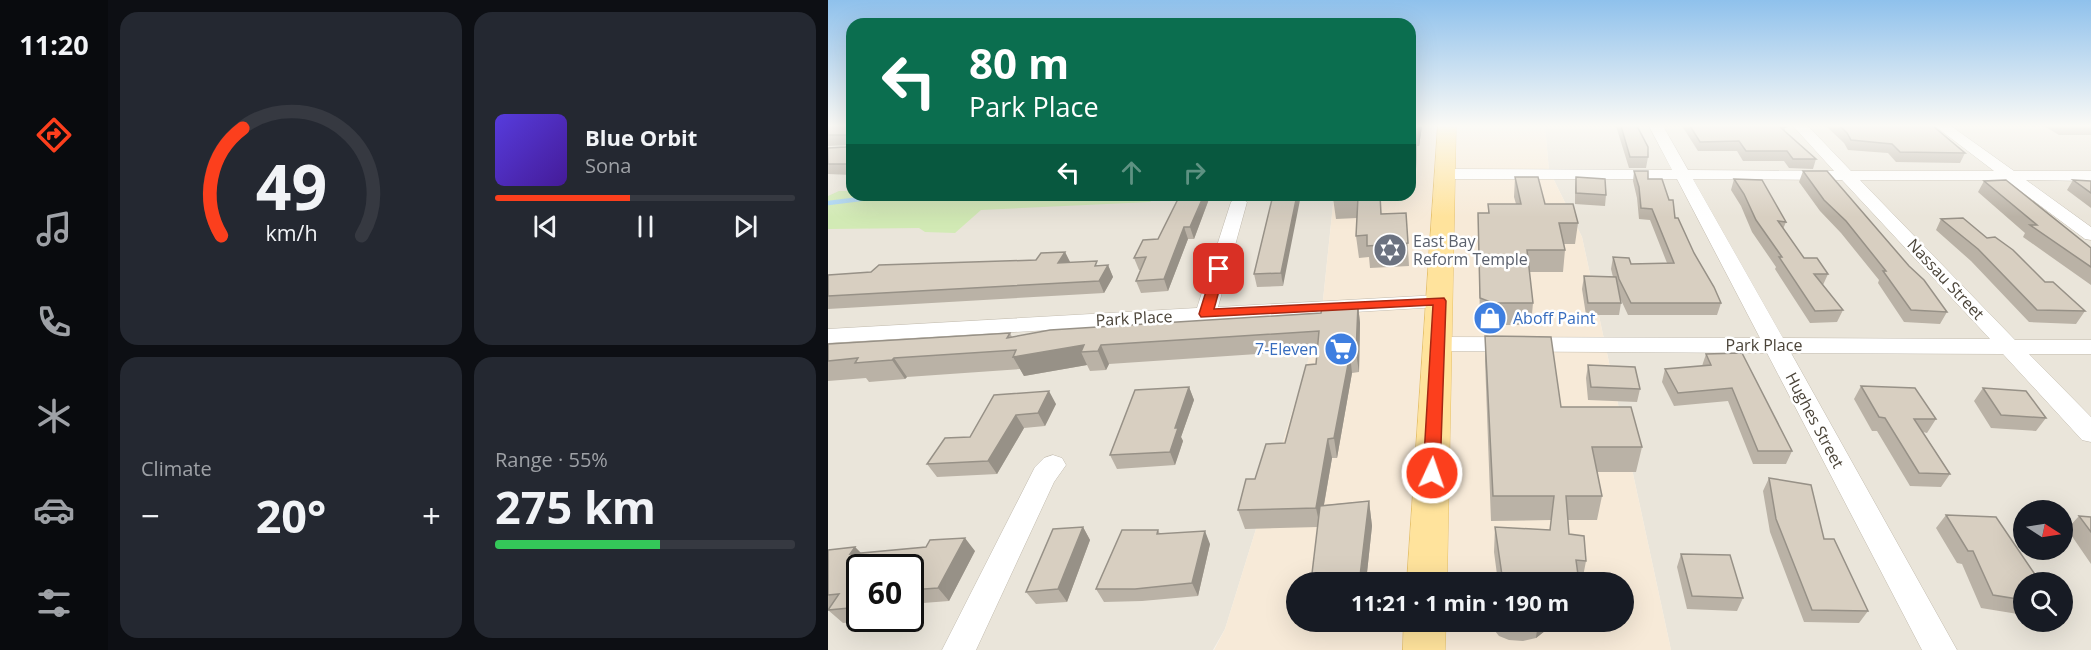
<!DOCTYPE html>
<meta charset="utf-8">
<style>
:root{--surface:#171b24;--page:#242831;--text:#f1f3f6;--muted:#9ea1a6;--line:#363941;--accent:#fc3f1d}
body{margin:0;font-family:"Open Sans",sans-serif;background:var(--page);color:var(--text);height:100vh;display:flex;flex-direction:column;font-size:22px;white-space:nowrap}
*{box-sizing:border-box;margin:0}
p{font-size:20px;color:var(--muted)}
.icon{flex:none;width:33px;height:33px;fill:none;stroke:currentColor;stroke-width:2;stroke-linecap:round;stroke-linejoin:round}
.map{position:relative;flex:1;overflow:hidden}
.sheet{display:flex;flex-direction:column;gap:12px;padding:12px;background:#0d0f14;width:720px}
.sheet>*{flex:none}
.banner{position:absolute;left:18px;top:18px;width:570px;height:183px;border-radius:18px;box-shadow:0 6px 24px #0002;background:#0b6e4f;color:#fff;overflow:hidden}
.needle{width:39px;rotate:102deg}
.buttons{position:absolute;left:1185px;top:500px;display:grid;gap:12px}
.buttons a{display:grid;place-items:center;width:60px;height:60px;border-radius:50%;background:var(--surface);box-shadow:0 6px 24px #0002;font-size:30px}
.speed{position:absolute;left:18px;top:554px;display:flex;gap:12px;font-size:30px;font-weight:700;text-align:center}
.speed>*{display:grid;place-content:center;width:78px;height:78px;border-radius:50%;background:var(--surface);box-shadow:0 6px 24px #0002;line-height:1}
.speed .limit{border:3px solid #111;border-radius:9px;background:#fff;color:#111}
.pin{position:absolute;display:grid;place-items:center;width:51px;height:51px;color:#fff;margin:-26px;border-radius:12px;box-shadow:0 3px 9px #0006}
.me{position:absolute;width:66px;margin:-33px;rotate:3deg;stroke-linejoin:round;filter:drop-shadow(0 0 4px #0008)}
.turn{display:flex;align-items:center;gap:21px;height:126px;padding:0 24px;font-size:27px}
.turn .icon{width:78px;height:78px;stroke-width:2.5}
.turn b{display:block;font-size:42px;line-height:51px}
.lanes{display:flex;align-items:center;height:57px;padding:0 24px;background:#0003;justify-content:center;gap:30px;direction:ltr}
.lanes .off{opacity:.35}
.big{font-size:45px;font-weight:700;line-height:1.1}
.sheet .widget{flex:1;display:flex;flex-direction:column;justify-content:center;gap:9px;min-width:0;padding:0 21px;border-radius:18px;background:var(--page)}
.sheet .dial{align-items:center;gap:0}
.dial svg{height:156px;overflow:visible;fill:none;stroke:var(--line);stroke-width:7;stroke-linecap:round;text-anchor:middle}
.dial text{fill:var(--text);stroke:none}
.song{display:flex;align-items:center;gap:18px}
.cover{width:72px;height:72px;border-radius:9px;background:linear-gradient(135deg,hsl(250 70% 55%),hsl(260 70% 35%))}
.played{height:6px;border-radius:3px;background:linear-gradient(90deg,var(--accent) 45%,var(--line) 45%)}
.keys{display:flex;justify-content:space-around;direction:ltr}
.heat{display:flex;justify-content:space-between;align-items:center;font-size:33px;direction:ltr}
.charge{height:9px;border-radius:4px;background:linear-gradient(90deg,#34c759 55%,var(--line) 0)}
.sheet .tiles{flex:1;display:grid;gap:12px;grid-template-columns:repeat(2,1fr)}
.trip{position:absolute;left:458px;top:572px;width:348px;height:60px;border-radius:30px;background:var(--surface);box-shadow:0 6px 24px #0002;font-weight:700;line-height:60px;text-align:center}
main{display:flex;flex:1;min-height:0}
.tabs{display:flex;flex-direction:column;width:108px;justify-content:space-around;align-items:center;background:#090b0e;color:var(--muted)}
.tabs .icon{width:42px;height:42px}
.tabs .active{color:var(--accent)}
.tabs b{font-size:27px;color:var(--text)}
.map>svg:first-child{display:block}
.residential{fill:#eae5da;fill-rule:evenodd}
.commercial{fill:#f7ead8;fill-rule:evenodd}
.green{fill:#d2eab5}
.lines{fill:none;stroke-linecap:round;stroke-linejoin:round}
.stream{stroke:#a9d4f2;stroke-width:4.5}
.minor-casing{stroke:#c2bbae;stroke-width:1}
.major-casing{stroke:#e6c16a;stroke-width:1}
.minor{fill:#fff;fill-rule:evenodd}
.major{fill:#ffe39c;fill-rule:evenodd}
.wall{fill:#bab2a6}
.shaded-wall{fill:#979187}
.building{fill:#d8cfc1;stroke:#979187;stroke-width:1.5}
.route{fill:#fc3f1d;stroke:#a42913;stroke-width:1.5}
.labels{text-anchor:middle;stroke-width:5;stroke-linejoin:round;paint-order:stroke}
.worship-label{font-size:16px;fill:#5b616d;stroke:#fff;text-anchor:start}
.street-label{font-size:16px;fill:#4b4439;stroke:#fff}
.shop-label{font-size:16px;fill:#366cbe;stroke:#fff;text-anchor:start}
</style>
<main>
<nav class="tabs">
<b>11:20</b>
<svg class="icon active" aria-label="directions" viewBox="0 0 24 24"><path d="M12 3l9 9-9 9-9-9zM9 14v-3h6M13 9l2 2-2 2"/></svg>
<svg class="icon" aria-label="music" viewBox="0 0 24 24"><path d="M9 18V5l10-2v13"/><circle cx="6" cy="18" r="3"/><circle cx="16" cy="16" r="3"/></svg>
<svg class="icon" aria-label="phone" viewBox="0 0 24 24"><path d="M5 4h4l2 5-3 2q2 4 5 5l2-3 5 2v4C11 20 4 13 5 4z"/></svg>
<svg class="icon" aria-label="climate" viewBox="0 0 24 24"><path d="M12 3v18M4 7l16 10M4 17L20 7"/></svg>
<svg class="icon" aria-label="car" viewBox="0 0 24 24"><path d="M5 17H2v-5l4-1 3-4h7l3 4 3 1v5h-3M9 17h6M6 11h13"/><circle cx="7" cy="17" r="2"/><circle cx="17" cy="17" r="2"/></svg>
<svg class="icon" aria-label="filters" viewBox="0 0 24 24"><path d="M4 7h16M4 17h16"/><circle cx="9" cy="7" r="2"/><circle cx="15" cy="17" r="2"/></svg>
</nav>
<section class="sheet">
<div class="tiles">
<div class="widget dial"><svg viewBox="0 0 100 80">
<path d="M14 69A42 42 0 1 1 86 69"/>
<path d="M14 69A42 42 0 0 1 25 14" stroke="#fc3f1d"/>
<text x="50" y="56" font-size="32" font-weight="700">49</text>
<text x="50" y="72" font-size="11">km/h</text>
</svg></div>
<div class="widget">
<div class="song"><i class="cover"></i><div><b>Blue Orbit</b><p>Sona</p></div></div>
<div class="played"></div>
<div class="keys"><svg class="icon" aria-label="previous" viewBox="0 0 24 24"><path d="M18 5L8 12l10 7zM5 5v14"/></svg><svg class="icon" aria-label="pause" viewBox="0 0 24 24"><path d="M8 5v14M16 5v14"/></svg><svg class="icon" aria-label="next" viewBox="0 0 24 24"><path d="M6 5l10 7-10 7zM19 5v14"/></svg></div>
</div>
<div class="widget"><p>Climate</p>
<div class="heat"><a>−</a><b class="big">20°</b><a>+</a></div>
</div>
<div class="widget"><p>Range · 55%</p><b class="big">275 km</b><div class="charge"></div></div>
</div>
</section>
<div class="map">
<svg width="1263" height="650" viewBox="0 0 1263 650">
<rect width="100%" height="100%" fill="#f6f3ec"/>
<path class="residential" d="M0 126H24V195H506L493 319 397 629 385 650H0ZM32 567H82V618H32Z
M717 126H1263V650H843L754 237 721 170ZM1196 510H1234V549H1196ZM1196 582H1234V621H1196Z"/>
<path class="commercial" d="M582 126H717L721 170 754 237 843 650H386L397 629 493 319 506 195H582ZM468 582H795V621H468Z"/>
<path class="green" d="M11 191H24V195H419L324 200 322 202 153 210 127 233 97 232 91 228 0 229V196Z"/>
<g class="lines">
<path class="stream" d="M0 203 65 195"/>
<defs>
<path id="minor" d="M821 126H835L860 170 1006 171 965 126H980L1023 171H1166L1107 126H1123L1186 171H1263V181L1198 180 1263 227V240L1257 239 1178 180H1032L1187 340H1263V354H1201L1263 417V442L1254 440 1175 354 963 353 1129 650H1094L939 353 609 351 601 349 598 344 601 339 609 337 932 338 849 179H617L609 174 617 169 844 170ZM865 179 1014 180 1162 339 955 338Z
M411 197 419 202 390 307 611 295 618 297 621 301 618 305 611 307 0 343V329L369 308 403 202Z
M225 455 234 458 238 465 226 482 148 650H114L207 467 216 458Z"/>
<path id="major" d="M610 126H628L619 582H579Z
M576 621H618L617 650H575Z"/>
</defs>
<use href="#minor" class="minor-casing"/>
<use href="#major" class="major-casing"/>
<use href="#minor" class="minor"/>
<use href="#major" class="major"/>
</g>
<path class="wall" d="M0 126H24V175L0 174V148L18 147 19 145 0 146Z
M582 126H594L591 146H589L588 169H582Z
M788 126H809L820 157 818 168H801Z
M854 126H957V131L988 159 985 169 961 168 956 161H915L909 151H870Z
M998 126H1105L1137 153 1132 163 1068 162 1060 153 1020 150 1016 143Z
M1216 126H1263V135H1231Z
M806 171 820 179 847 218 893 303 889 315H800L793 300V303L791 315H758L754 289 756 276 785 277 783 269 785 257 803 264 839 263 822 220 811 219 809 198 805 181Z
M975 171 1119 312 1112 324 1076 322 1050 283 1051 280 1013 233 992 211 971 182Z
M687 177 717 204 750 223 747 244H736L737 250 735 272H701L705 303 703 325H665L652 321 650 213H660V204H688L686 197Z
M748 177 778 195 777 206 747 204V188Z
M906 179 958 222 955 229 976 258 1000 274 995 285 1015 310 1009 322 982 323 947 269 948 267 924 232 913 206 903 190Z
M1245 180 1263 181V208L1239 190Z
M1156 181 1263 248V285L1195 237 1197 233 1150 192Z
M445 195 455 286 429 287 426 274Z
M552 195 553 214 578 213 581 266 542 268 541 257 531 258 528 236 529 218 508 219 505 198Z
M381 199 366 239H360L340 291 313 293 308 281 313 270H311L306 258Z
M1113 219 1159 238 1217 282 1257 311 1248 324 1201 322 1143 261 1108 230Z
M237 252 242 262 271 266 280 265 285 277 276 293 0 309V275L208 260Z
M530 305 532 323 531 372 524 373 509 458H504L496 505 541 501 544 526 538 582H483L490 527 417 529 410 510 427 479 457 443 488 364 490 350 281 364 278 370 262 371 259 365 196 376 192 369 79 377 77 379 41 382 38 378 0 381V344L182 333 184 337 493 313Z
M657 336 733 407 814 447 808 472H769L774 496 769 520H740L741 534 758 561 754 582H670L666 552 667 527 722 530 723 520 663 521 657 360Z
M878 354 964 451 958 464H925L900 401 846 406 834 382 837 369 874 366Z
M760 365 812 389 809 402 760 400 758 378Z
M1033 386 1108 419 1099 433 1095 432 1122 474 1113 487 1082 486 1049 431H1044L1026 399Z
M361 387 366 400 353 437 355 441 347 465 289 469 282 455Z
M1155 388 1218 418 1208 431 1163 428 1146 401Z
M166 395 228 404 217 426 196 428 169 474 109 477 99 464 142 437Z
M941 478 996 539 1040 611 1031 623 976 622 942 532 935 491Z
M1118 515 1196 582V615L1153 608 1134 564 1129 563 1108 528Z
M1251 516 1263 517V564L1239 529Z
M255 527 262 540 239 602 208 604 198 592Z
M330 530 332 534 382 544 370 596 314 601 276 602 268 589Z
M27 547 33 553 147 551 121 601 82 604V567H32V618H53L52 619 15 623 0 610 1 609H0V550Z
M853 554 915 598 909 611 859 609 849 567Z
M667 621H743L742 627H722L708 638 695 641 681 640 671 636 667 631Z"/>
<path class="shaded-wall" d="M591 126H594L591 146 590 129Z
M588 129 589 146 588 169 587 151Z
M376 195H380L381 199 366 239 362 227Z
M469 195H473L455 286 453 273Z
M356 227 360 239 340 291 336 279Z
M237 252 243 264 230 263Z
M280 265 285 277 276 293 271 281Z
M530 305 532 323 531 372 528 353Z
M256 345 253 352 259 365 196 376 185 357Z
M273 345 281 364 278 370 270 351Z
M522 354 524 373 509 458 506 438Z
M66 358 79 377 77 379 64 360Z
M361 387 366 400 353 437 355 441 347 465 342 452 347 428Z
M221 391 228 404 217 426 210 413Z
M188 415 196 428 169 474 160 461Z
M500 439 504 458 492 527 488 508Z
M541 501 544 526 538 582H524Z
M255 527 262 540 239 602 230 589Z
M377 531 382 544 370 596 364 583Z
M137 538 147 551 121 601 110 588Z
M27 547 40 560 22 554Z
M710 621H723L722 627 708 638Z"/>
<path class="building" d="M0 126H24V164H0V148L18 147 20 145V135H0Z
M582 126H591L590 129H588L587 151H582Z
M793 126H809L820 147V157H802Z
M862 126H957L958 127H952L988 159H965L959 151H918L911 141 872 142Z
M1012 126H1105L1137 153 1072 152 1064 144 1023 140 1019 133Z
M806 171H820V179H834L841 200H845L847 218H850L866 253 886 287 893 303H803L791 279 785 257 801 258 803 264 846 263 824 209 813 208 811 187Z
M975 171H999L1081 266 1096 280 1119 312 1083 310 1055 271H1058L1018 221 996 200Z
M687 177H710L717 204H745L750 223H731L737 250H699L705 303H665L652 298 650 213H661L660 204H693Z
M748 177 777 179 778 195 748 193Z
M906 179 934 180 958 222 950 221 976 258H989L1000 274H986L1015 310 987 311 951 257H954L928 220 916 194Z
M1178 180 1263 248V267L1202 225H1209L1156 181Z
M1245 180 1263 181V193Z
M352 195H376L362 227H356L336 279 308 281 318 257 306 258 315 240 330 239Z
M445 195H469L453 273 426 274Z
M506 195H552L553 214 578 213 580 243 539 246V235L528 236 530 197 505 198Z
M1135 218 1159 238 1167 237 1185 250 1217 282H1225L1257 311 1209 310 1150 249 1113 219Z
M237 252 230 263 269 261 267 266 280 265 271 281 0 296V275L43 272 51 265 208 260 213 253Z
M756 276 788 277 793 303H760Z
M530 305 528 353 522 354 506 438 500 439 488 508 410 510 418 479H427L438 444 457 443 478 365 488 364 491 331 273 345 270 351 253 352 256 345 185 357 188 350 66 358 64 360 27 363 30 358 0 361V344L182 333 179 338 222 330 493 313 494 307Z
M657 336 723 337 733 407H803L814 447H764L774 496H738L741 534 756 536 758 561 748 560 751 582H675L667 527 722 530 726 496H665Z
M914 353 964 451H930L904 388 850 393 837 369 883 365 878 354Z
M760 365 807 367 812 389 763 387Z
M1033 386 1087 388 1108 419H1086L1122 474 1091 473 1057 418 1051 417Z
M361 387 347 428H350L342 452 282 455 307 390Z
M1155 388 1198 391 1218 418 1173 415Z
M221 391 210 413 188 415 160 461 99 464 117 438 142 437 166 395Z
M941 478 983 485 996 539H1006L1040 611 984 610 948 519Z
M541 501 532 576 524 582H483L492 506Z
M1118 515 1168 517 1206 573 1211 582H1196V600L1165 595 1145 551H1140Z
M1251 516 1263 517V532Z
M255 527 230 589 198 592 225 529Z
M294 530H330L329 534 377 531 364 583 307 589H268Z
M137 538 110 588 82 590V567H32V607L0 610 11 594 0 595V550L27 547 22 554 98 547 102 540Z
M853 554 902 555 915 598 864 596Z"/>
<linearGradient id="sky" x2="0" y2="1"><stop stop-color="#8fc1ec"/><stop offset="0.58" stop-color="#fbfaf6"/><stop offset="1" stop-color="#fbfaf6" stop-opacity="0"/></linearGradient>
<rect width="1263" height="217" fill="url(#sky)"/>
<path class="route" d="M391 265 397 269 386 309 616 298 618 301 612 473 610 478 604 480 598 478 595 473 605 305 373 317 371 314 385 269Z"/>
<defs>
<symbol id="synagogue-disc" viewBox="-11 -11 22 22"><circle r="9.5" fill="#6b7280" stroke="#fff"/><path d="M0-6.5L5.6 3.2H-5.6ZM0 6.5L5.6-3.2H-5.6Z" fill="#fff"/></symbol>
<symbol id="shop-disc" viewBox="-11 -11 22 22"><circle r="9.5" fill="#3f7fe0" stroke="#fff"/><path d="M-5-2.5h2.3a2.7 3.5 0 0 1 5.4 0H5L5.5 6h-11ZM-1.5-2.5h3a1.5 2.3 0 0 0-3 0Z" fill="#fff"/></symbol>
<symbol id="supermarket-disc" viewBox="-11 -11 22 22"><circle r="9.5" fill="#3f7fe0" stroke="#fff"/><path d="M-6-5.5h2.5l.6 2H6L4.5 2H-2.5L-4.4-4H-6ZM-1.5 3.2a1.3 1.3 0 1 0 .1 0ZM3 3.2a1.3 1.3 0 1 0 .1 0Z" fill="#fff"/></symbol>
</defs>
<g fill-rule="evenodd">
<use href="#synagogue-disc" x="543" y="231" width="38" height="38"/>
<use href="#shop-disc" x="643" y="299" width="38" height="38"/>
<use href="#supermarket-disc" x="494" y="330" width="38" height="38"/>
</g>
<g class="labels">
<g class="worship-label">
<text x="585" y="247">East Bay<tspan x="585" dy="18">Reform Temple</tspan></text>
</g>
<g class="street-label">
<text transform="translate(1118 279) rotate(47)" y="6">Nassau Street</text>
<text transform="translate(306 318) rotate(-3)" y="6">Park Place</text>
<text x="936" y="351">Park Place</text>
<text transform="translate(987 420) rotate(62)" y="6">Hughes Street</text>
</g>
<g class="shop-label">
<text x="685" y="324">Aboff Paint</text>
<text x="490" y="355" text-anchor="end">7-Eleven</text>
</g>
</g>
</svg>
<div class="buttons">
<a><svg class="needle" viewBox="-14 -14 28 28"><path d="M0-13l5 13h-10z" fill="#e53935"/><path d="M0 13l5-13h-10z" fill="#9ea1a6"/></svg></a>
<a><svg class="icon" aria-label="search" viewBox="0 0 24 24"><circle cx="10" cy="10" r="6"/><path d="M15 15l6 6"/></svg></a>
</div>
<div class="speed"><div class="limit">60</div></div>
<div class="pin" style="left:391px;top:269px;background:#d93025"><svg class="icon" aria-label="arrive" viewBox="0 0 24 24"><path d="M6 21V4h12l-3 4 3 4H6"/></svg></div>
<svg class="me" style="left:604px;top:473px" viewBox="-20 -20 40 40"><circle r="17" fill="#fc3f1d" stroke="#fff" stroke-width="3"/><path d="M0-11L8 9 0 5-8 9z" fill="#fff"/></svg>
<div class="trip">11:21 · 1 min · 190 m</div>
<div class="banner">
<div class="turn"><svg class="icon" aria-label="left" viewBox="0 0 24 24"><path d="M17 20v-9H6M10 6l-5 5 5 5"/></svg><div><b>80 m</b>Park Place</div></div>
<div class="lanes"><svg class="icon" aria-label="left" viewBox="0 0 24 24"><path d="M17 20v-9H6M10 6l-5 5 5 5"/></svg><svg class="icon off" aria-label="ahead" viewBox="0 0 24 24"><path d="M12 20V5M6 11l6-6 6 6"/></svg><svg class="icon off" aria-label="right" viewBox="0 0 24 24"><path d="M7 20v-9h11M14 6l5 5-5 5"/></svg></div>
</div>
</div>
</main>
